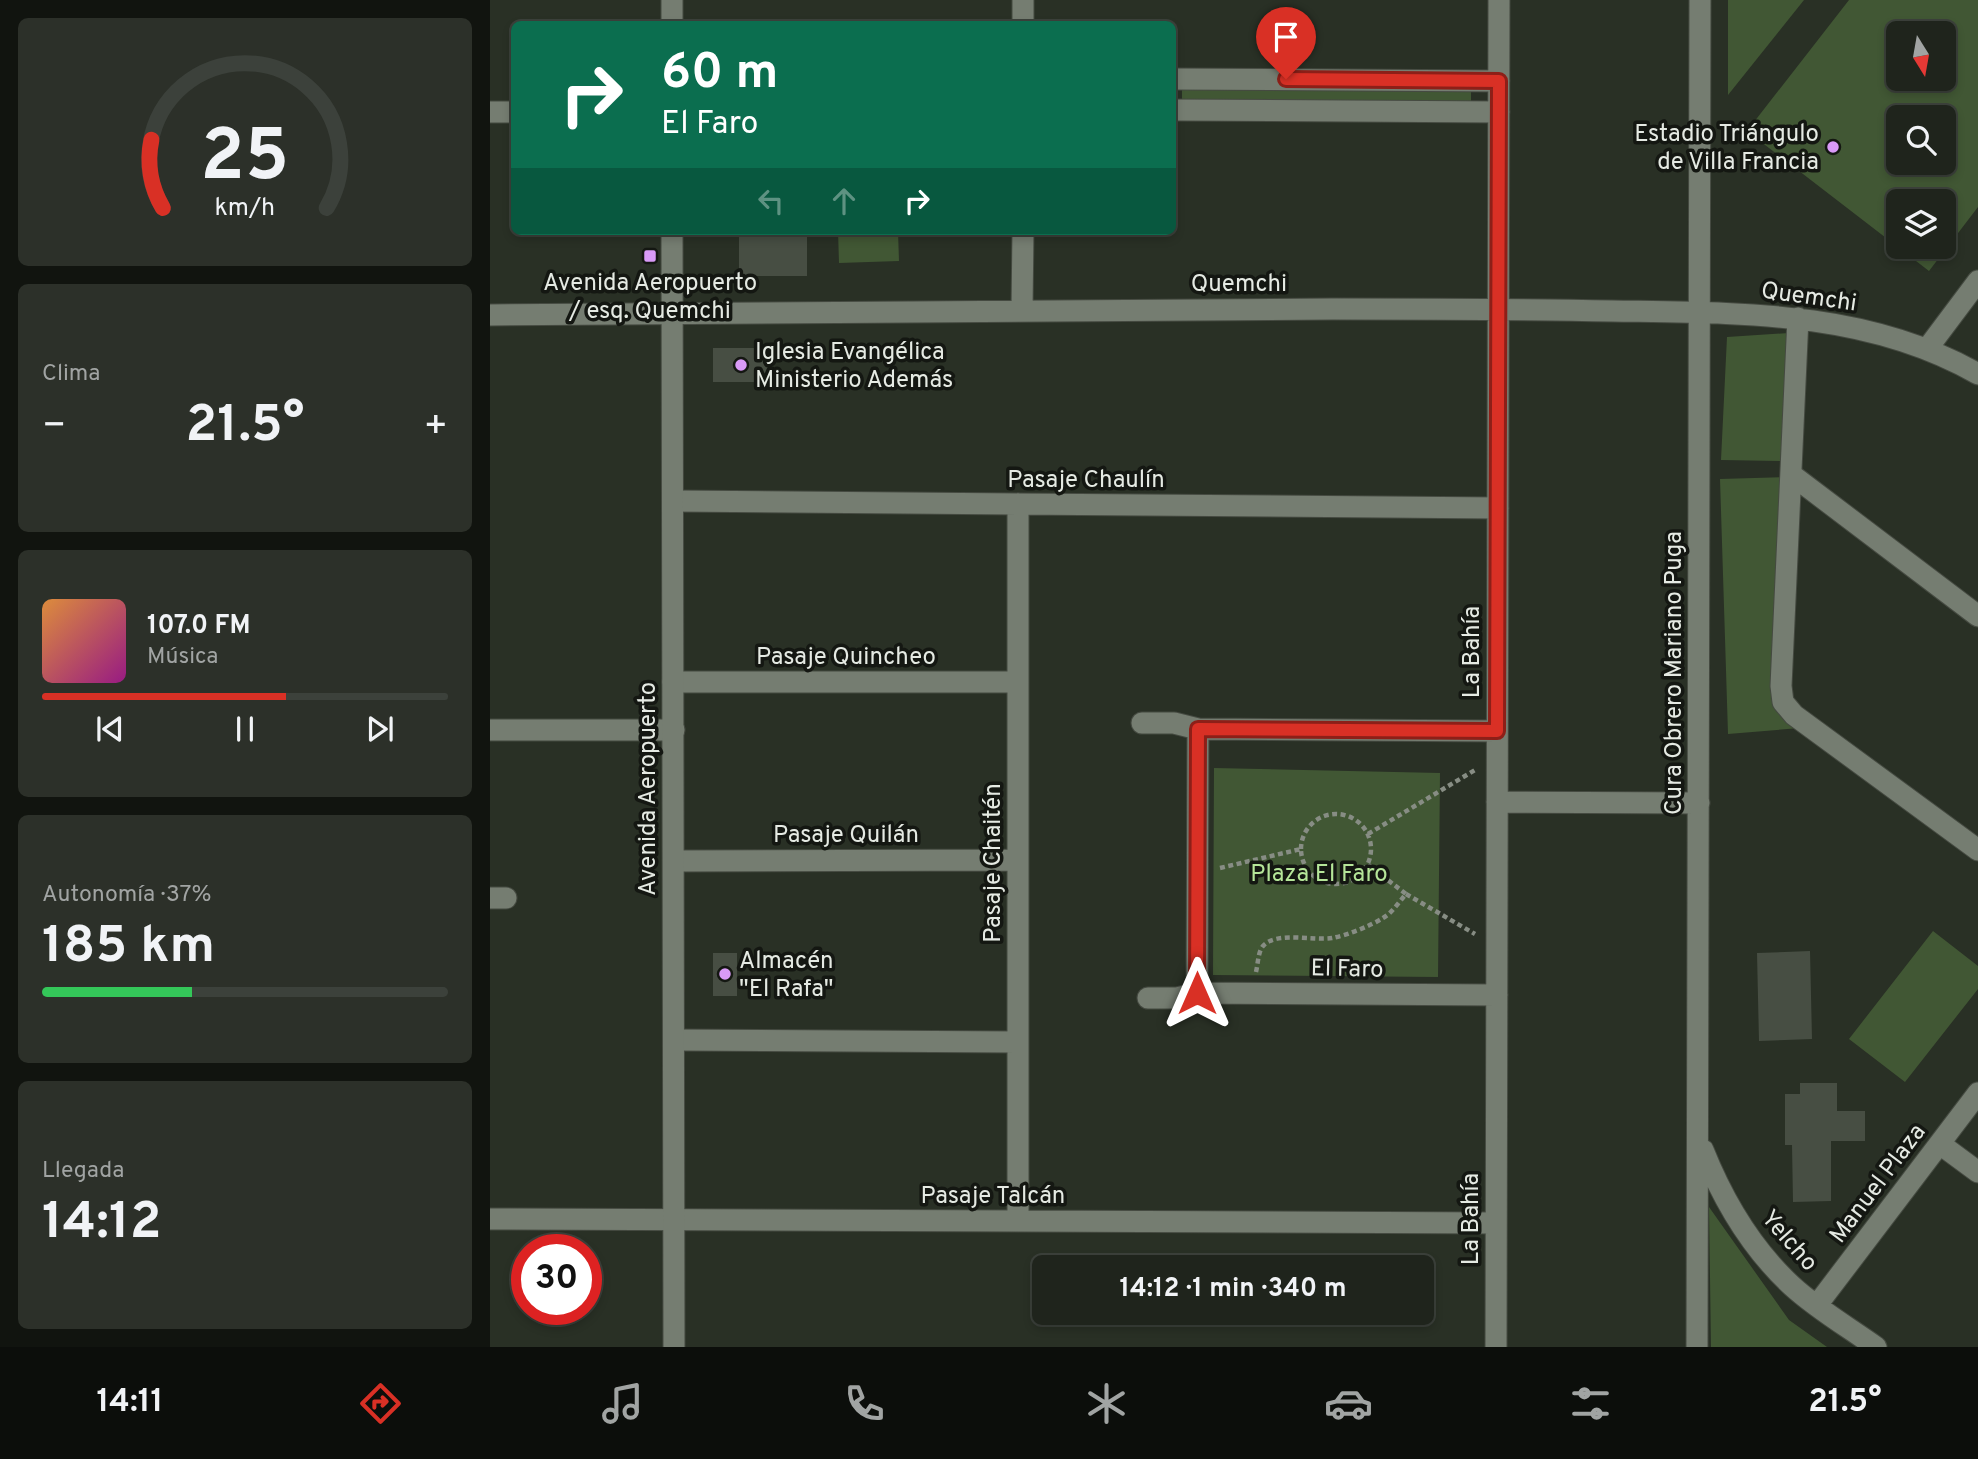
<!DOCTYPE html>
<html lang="es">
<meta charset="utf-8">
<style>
:root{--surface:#1f241c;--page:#2c3029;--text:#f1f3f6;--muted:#a1a4a3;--line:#3c413b;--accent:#d93025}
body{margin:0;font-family:Overpass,sans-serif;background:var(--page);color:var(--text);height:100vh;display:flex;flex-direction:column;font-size:26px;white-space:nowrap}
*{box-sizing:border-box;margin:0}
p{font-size:23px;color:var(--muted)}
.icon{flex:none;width:38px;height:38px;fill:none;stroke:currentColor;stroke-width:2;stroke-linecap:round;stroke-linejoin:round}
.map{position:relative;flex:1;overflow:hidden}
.details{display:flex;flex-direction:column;gap:18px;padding:18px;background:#11140f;width:490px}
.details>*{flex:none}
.guide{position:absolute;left:21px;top:21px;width:665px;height:214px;border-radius:10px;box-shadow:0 4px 10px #0003,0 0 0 2px var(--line);background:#0b6e4f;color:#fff;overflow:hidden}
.needle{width:46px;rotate:169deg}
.fabs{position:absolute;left:1396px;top:21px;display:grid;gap:14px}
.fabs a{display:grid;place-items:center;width:70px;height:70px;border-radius:10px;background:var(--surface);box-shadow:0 4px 10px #0003,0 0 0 2px var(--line);font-size:35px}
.speed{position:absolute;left:21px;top:1234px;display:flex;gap:14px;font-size:35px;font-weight:700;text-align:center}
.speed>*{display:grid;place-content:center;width:91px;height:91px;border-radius:50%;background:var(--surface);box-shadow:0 4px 10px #0003,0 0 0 2px var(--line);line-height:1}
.speed .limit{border:10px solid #d22;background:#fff;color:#111}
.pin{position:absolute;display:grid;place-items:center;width:60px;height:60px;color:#fff;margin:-72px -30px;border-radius:50% 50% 50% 0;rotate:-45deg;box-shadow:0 0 7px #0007}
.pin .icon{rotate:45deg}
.me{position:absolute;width:77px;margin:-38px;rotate:0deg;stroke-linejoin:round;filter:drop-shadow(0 0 5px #0008)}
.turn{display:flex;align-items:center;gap:24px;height:147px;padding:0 35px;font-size:32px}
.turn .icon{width:91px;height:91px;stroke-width:2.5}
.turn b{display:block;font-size:49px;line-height:60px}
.lanes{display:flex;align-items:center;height:66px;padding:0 35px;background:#0003;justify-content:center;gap:35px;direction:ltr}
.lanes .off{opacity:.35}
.big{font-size:52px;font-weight:700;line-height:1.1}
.details .widget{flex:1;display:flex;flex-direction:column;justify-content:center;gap:10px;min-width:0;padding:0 24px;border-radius:10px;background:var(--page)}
.details .dial{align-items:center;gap:0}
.dial svg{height:182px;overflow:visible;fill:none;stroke:var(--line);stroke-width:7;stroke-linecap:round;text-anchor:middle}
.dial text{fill:var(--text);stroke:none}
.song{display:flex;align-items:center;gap:21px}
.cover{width:84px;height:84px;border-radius:10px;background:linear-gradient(135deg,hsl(30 70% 55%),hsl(310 70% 35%))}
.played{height:7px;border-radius:4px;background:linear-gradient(90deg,var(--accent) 60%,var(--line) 60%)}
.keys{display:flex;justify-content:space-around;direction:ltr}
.heat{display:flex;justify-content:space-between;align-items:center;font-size:38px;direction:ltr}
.charge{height:10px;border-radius:5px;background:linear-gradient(90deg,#34c759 37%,var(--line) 0)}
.trip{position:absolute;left:542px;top:1255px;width:402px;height:70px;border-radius:10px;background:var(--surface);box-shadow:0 4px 10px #0003,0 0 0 2px var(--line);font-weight:700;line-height:70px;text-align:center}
.tabs{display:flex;height:112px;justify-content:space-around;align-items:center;background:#0c0e0b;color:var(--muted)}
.tabs .icon{width:49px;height:49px}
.tabs .active{color:var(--accent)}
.tabs b{font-size:32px;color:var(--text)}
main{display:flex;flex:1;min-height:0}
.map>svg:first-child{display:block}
.green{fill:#415734;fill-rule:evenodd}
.building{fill:#474e43}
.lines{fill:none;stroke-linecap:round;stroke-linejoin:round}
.street-casing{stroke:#454a41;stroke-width:23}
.secondary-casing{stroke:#454a41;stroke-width:23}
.path{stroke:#878d84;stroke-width:4.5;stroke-dasharray:5 3.5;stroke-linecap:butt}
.street{stroke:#757d71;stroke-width:21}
.secondary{stroke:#757d71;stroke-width:21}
.route-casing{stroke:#8d1f18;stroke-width:18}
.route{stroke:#d93025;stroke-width:12}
.poi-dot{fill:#d99af7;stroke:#141712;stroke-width:2.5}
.labels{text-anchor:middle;stroke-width:7;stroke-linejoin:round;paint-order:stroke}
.poi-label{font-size:24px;fill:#e5eae3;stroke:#141712;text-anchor:start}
.street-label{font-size:24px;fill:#e5eae3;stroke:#141712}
.park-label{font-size:24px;fill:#b5e699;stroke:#141712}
</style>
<main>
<section class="details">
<div class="widget dial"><svg viewBox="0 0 100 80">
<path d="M14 69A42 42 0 1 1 86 69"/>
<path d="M14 69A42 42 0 0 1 9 39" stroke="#d93025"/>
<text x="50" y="56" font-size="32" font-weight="700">25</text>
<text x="50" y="72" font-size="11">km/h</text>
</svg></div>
<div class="widget"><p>Clima</p>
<div class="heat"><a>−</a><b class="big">21.5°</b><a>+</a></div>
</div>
<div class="widget">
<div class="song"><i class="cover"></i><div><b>107.0 FM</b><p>Música</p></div></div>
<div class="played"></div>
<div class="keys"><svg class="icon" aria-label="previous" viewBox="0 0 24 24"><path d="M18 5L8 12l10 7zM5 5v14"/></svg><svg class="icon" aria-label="pause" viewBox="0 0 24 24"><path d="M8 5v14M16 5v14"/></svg><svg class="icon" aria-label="next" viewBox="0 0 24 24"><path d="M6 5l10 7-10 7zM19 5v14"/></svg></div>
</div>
<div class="widget"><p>Autonomía · 37%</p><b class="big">185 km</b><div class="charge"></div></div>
<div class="widget"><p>Llegada</p><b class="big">14:12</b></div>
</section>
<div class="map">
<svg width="1488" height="1347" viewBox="0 0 1488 1347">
<rect width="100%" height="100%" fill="#293025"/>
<path class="green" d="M1238 0H1314L1238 95Z
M1359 0H1488V207L1439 271 1257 131ZM1454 33V79H1409V33ZM1454 117V163H1409V117ZM1454 201V247H1409V201Z
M692 86 981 87V105H692Z
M348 231H408L409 261 349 263Z
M1299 333 1294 461 1231 460 1237 337Z
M1294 477 1284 706 1310 728 1238 734 1230 479Z
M724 768 950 773 948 977 723 975Z
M1443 931 1488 966V989L1415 1082 1359 1039Z
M1219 1207 1299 1320 1337 1347H1221Z"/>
<path class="building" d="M249 231 317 232V276H249Z
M223 348H279L278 382H223Z
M1320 951 1322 1039 1269 1041 1267 953Z
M223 953H247V996H223Z
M1310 1083H1347V1111H1375V1141H1341V1201L1303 1202 1302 1145H1295V1094H1310Z"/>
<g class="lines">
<defs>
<path id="street" d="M533 24V0
M682 79 1009 81
M682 110 1009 112
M0 112H24
M532 309 533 231
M0 315C281 315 562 309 843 309 936 309 1029 309 1122 311 1247 313 1376 310 1488 374
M1308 318 1291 686 1293 702 1304 715 1488 850
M1437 349 1488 281
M1302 475 1488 616
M183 501 1008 508
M183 682H528
M652 723H684L708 729 1007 731
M0 730H184
M1007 802 1209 803
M184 861 528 860
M0 898H16
M707 993 708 729
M658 998H687L707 993 1007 995
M184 1040 528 1042
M1450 1144 1488 1172
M1213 1150C1233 1200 1262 1249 1302 1286 1327 1309 1358 1327 1386 1347
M0 1219 1006 1223
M528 1221V504
M1327 1305 1488 1093
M1006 1347 1009 0
M1207 1347 1210 0"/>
<path id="secondary" d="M182 0V24
M182 231 184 1347"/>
</defs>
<use href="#street" class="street-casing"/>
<use href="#secondary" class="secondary-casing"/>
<path class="path" d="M811 849a35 35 0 1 1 70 0a35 35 0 1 1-70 0Z
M878 834 985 770
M730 868 811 849
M916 894 985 934
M766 972C768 964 768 952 773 946 786 931 824 941 842 938 858 935 880 926 893 918 902 913 909 902 916 894L877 864"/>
<use href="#street" class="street"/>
<use href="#secondary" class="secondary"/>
</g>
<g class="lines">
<defs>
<path id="route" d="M707 993 708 729 1007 731 1009 81 796 79"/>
</defs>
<use href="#route" class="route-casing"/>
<use href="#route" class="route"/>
</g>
<g class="poi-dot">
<circle cx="1343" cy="147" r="7"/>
<rect x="153" y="249" width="14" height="14" rx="3.5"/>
<circle cx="251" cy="365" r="7"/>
<circle cx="235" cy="974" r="7"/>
</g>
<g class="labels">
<g class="poi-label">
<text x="1329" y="141" text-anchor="end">Estadio Triángulo<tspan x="1329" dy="28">de Villa Francia</tspan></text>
<text x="160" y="290" text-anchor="middle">Avenida Aeropuerto<tspan x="160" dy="28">/ esq. Quemchi</tspan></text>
<text x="265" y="359">Iglesia Evangélica<tspan x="265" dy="28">Ministerio Además</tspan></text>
<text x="249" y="968">Almacén<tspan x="249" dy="28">"El Rafa"</tspan></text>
</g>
<g class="street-label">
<text x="749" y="291">Quemchi</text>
<text transform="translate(1319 296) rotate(8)" y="8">Quemchi</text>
<text x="596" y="487">Pasaje Chaulín</text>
<text transform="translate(981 652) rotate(-90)" y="8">La Bahía</text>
<text x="356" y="664">Pasaje Quincheo</text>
<text transform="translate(1183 673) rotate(-90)" y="8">Cura Obrero Mariano Puga</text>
<text transform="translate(157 789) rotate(-90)" y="8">Avenida Aeropuerto</text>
<text x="356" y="842">Pasaje Quilán</text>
<text transform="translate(502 863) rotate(-90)" y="8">Pasaje Chaitén</text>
<text transform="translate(857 968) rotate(1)" y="8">El Faro</text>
<text transform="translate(1387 1183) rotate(-53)" y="8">Manuel Plaza</text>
<text x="503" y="1203">Pasaje Talcán</text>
<text transform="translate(980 1219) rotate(-90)" y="8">La Bahía</text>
<text transform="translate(1300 1240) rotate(49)" y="8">Yelcho</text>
</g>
<g class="park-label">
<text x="829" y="881">Plaza El Faro</text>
</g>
</g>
</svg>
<div class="fabs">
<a><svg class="needle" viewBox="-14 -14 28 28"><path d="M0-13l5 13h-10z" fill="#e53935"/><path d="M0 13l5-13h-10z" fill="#a1a4a3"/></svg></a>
<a><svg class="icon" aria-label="search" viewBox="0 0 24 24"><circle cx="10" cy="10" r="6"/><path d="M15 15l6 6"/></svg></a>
<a><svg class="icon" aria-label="layers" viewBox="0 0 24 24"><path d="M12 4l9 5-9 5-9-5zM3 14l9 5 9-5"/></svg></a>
</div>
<div class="speed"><div class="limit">30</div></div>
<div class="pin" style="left:796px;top:79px;background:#d93025"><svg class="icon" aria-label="arrive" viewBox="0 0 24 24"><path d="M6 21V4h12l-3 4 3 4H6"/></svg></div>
<svg class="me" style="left:707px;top:993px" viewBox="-20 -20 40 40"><path d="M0-17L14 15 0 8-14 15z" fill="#d93025" stroke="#fff" stroke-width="4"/></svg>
<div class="trip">14:12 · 1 min · 340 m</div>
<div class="guide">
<div class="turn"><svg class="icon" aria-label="right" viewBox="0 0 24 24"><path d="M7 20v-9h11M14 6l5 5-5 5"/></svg><div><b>60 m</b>El Faro</div></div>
<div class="lanes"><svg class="icon off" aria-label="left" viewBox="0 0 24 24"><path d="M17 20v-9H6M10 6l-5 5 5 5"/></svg><svg class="icon off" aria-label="ahead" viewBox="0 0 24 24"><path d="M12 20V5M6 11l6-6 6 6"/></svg><svg class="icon" aria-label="right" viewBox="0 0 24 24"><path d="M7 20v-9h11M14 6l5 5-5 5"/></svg></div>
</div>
</div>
</main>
<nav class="tabs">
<b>14:11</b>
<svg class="icon active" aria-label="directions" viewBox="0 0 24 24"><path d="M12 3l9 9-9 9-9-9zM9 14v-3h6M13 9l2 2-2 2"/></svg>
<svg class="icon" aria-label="music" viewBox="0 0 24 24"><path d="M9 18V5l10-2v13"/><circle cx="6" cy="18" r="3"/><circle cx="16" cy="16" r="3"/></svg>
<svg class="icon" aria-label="phone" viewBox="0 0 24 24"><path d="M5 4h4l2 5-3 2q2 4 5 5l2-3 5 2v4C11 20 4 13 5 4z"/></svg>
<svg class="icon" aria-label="climate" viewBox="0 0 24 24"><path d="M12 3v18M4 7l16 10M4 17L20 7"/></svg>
<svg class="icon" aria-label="car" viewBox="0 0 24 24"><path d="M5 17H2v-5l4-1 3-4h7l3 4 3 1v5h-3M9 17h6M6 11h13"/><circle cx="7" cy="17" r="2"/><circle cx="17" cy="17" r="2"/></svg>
<svg class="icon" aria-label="filters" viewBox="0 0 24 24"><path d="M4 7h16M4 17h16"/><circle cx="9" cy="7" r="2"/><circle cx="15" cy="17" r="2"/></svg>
<b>21.5°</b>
</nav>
